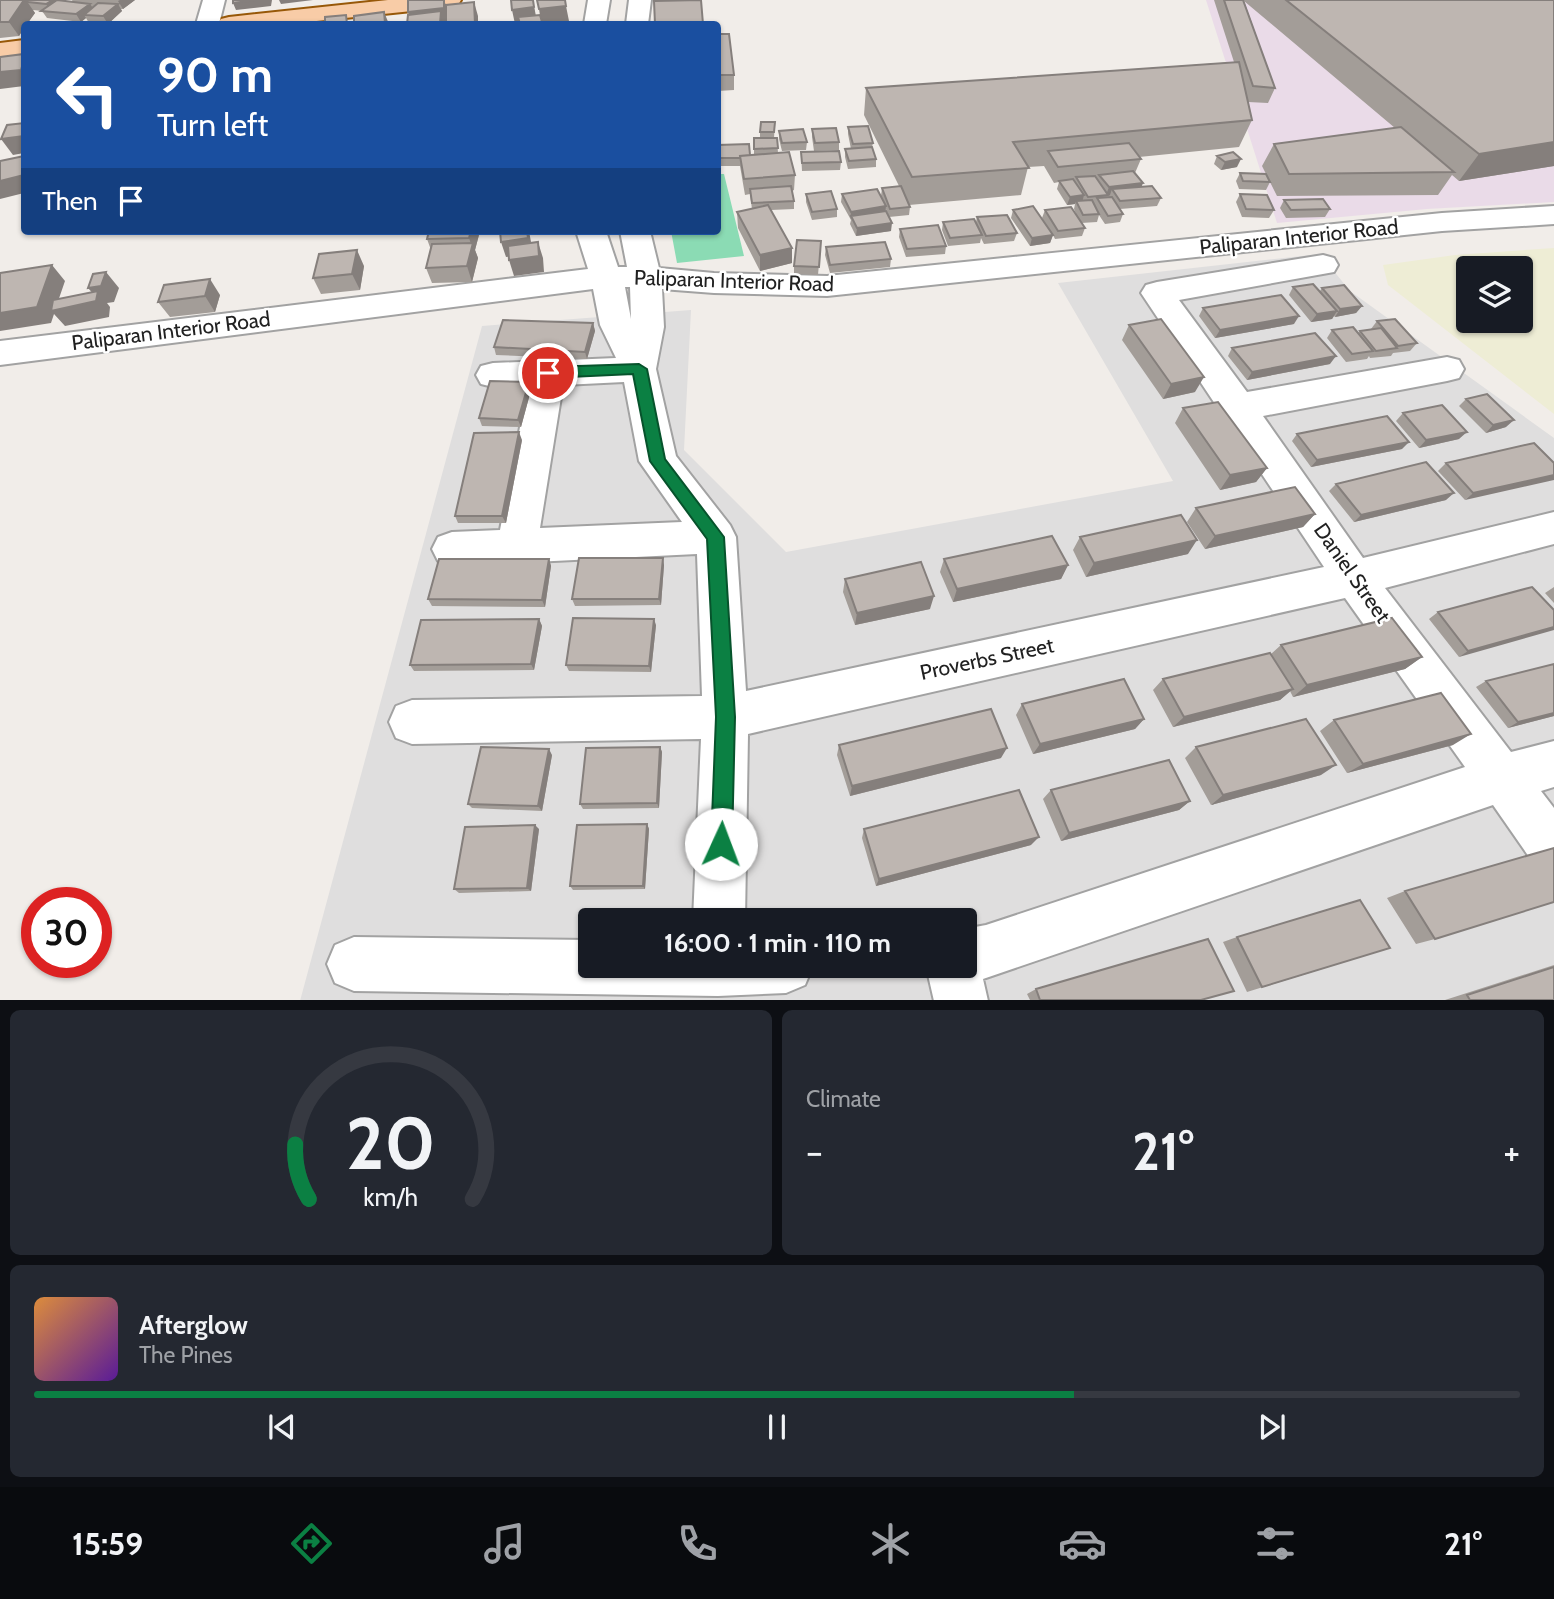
<!DOCTYPE html>
<meta charset="utf-8">
<style>
:root{--surface:#171b24;--page:#242831;--text:#f1f3f6;--muted:#9ea1a6;--line:#363941;--accent:#0b8043}
body{margin:0;font-family:Cabin,sans-serif;background:var(--page);color:var(--text);height:100vh;display:flex;flex-direction:column;font-size:26px;white-space:nowrap}
*{box-sizing:border-box;margin:0}
p{font-size:23px;color:var(--muted)}
.icon{flex:none;width:38px;height:38px;fill:none;stroke:currentColor;stroke-width:2;stroke-linecap:round;stroke-linejoin:round}
.map{position:relative;height:1000px;overflow:hidden}
.sheet{display:flex;flex-direction:column;gap:10px;padding:10px;background:#0d0f14;flex:1}
.sheet>*{flex:none}
.banner{position:absolute;left:21px;top:21px;width:700px;height:214px;border-radius:7px;box-shadow:0 2px 5px #0004;background:#1a4fa0;color:#fff;overflow:hidden}
.fabs{position:absolute;left:1456px;top:256px;display:grid;gap:14px}
.fabs a{display:grid;place-items:center;width:77px;height:77px;border-radius:7px;background:var(--surface);box-shadow:0 2px 5px #0004;font-size:35px}
.speed{position:absolute;left:21px;top:887px;display:flex;gap:14px;font-size:35px;font-weight:700;text-align:center}
.speed>*{display:grid;place-content:center;width:91px;height:91px;border-radius:50%;background:var(--surface);box-shadow:0 2px 5px #0004;line-height:1}
.speed .limit{border:10px solid #d22;background:#fff;color:#111}
.pin{position:absolute;display:grid;place-items:center;width:60px;height:60px;color:#fff;margin:-30px;border:4px solid #fff;border-radius:50%;box-shadow:0 2px 7px #0007}
.me{position:absolute;width:77px;margin:-38px;rotate:2deg;stroke-linejoin:round;filter:drop-shadow(0 0 5px #0008)}
.turn{display:flex;align-items:center;gap:24px;height:147px;padding:0 21px;font-size:32px}
.turn .icon{width:91px;height:91px;stroke-width:2.5}
.turn b{display:block;font-size:49px;line-height:60px}
.then{display:flex;align-items:center;height:66px;padding:0 21px;background:#0003;gap:14px;font-size:26px}
.big{font-size:52px;font-weight:700;line-height:1.1}
.sheet .tile{flex:1;display:flex;flex-direction:column;justify-content:center;gap:10px;min-width:0;padding:0 24px;border-radius:10px;background:var(--page)}
.sheet .dial{align-items:center;gap:0}
.dial svg{height:182px;overflow:visible;fill:none;stroke:var(--line);stroke-width:7;stroke-linecap:round;text-anchor:middle}
.dial text{fill:var(--text);stroke:none}
.song{display:flex;align-items:center;gap:21px}
.cover{width:84px;height:84px;border-radius:10px;background:linear-gradient(135deg,hsl(30 70% 55%),hsl(270 70% 35%))}
.played{height:7px;border-radius:4px;background:linear-gradient(90deg,var(--accent) 70%,var(--line) 70%)}
.keys{display:flex;justify-content:space-around;direction:ltr}
.heat{display:flex;justify-content:space-between;align-items:center;font-size:38px;direction:ltr}
.sheet .tiles{flex:1;display:grid;gap:10px;grid-template-columns:1fr 1fr}
.tile:last-child{grid-column:span 2}
.trip{position:absolute;left:578px;top:908px;width:399px;height:70px;border-radius:7px;background:var(--surface);box-shadow:0 2px 5px #0004;font-weight:700;line-height:70px;text-align:center}
.tab-bar{display:flex;height:112px;justify-content:space-around;align-items:center;background:#090b0e;color:var(--muted)}
.tab-bar .icon{width:49px;height:49px}
.tab-bar .on{color:var(--accent)}
.tab-bar b{font-size:32px;color:var(--text)}
.map>svg:first-child{display:block}
.residential{fill:#dfdede;fill-rule:evenodd}
.industrial{fill:#eadbe8}
.farmland{fill:#eeedd5;fill-rule:evenodd}
.pitch{fill:#8bdbb4}
.lines{fill:none;stroke-linecap:round;stroke-linejoin:round}
.minor-casing{stroke:#a2a2a2;stroke-width:4}
.major-casing{stroke:#975808;stroke-width:4}
.minor{fill:#fff;fill-rule:evenodd}
.major{fill:#f8cca7;fill-rule:evenodd}
.wall{fill:#a39d98}
.shaded-wall{fill:#857f7c}
.building{fill:#beb6b1;stroke:#857f7c;stroke-width:2}
.route{fill:#0b8043;stroke:#07532c;stroke-width:2}
.labels{text-anchor:middle;stroke-width:5;stroke-linejoin:round;paint-order:stroke}
.street-label{font-size:21px;fill:#212121;stroke:#fff}
</style>
<div class="map">
<svg width="1554" height="1001" viewBox="0 0 1554 1001">
<rect width="100%" height="100%" fill="#f1ede9"/>
<path class="residential" d="M1320 254 1350 291 1554 438V1000L300 1001 482 326 691 310 684 450 786 552 1173 481 1058 283ZM590 920H964V966H590Z"/>
<path class="industrial" d="M1206 0H1554V202L1427 209 1277 223Z"/>
<path class="farmland" d="M1554 248V414L1388 285 1383 265 1455 255ZM1468 268H1521V320H1468Z"/>
<path class="pitch" d="M718 174H724L744 256 677 263 671 231H718Z"/>
<g class="lines">
<defs>
<path id="minor" d="M203 0H225L219 24H196Z
M588 0H610L606 24H584Z
M629 0H651L648 24H626Z
M1554 206V224L1442 231 827 296 714 293 662 289 664 327 656 369 676 456 730 525 736 537 746 691 1324 567 1141 293 1146 285 1157 282 1323 255 1334 258 1338 265 1334 272 1179 300 1247 392 1447 357 1459 360 1464 369 1459 378 1447 381 1263 416 1363 558 1554 512V544L1385 588 1511 752 1554 741V787L1541 791 1554 808V874L1536 867 1493 805 983 979 988 1001H934L926 966H964V929L986 925 1465 767 1345 598 748 734 745 920H693L701 739 412 744 396 738 389 722 396 706 412 700 702 696 697 554 452 566 438 561 432 549 438 537 452 532 500 530 528 386 493 387 481 384 476 375 481 366 493 363 616 358 600 325 593 289 0 365V341L588 269 576 231H606L618 267H627L620 231H650L659 268 714 273 827 276 1442 213ZM625 287H630L631 319ZM624 382 639 461 682 522 540 528 563 385Z
M354 937 590 940V966H813L805 985 786 993 718 996 354 991 335 983 327 964 335 945Z"/>
<path id="major" d="M388 0H461L458 5 450 7 288 24H217L221 19 229 17Z
M24 40V54L0 57V43Z"/>
</defs>
<use href="#minor" class="minor-casing"/>
<use href="#major" class="major-casing"/>
<use href="#minor" class="minor"/>
<use href="#major" class="major"/>
</g>
<path class="wall" d="M0 0 73 2 72 0H135L123 9H121L122 11 108 24 89 23 86 18 81 22 47 18 42 11 33 10 35 13 27 24H24V28L19 36 0 38Z
M1214 0H1554V166L1459 181 1452 175 1438 195 1277 196 1267 176 1270 182 1266 190 1239 189 1236 181 1240 173 1266 174 1262 166 1274 144 1395 128 1244 1 1275 88 1268 103 1248 102 1252 120 1239 147 1139 157 1141 159 1135 173 1141 187 1161 198 1157 206 1120 209 1123 214 1120 222 1105 224 1099 215 1097 222 1081 223 1085 228 1082 236 1055 239 1053 235 1050 243 1030 246 1011 218 1013 210 1048 228 1042 218 1045 210 1077 216 1074 209 1075 204 1067 205 1057 189 1059 182 1054 183 1044 166 1028 167 1021 195 909 205 910 207 909 215 889 217 886 209 891 231 856 236 850 224 851 220 841 202 842 194 881 196 882 188 899 186 864 115 866 88 1234 62Z
M718 34 734 75V90L718 91Z
M775 122 774 138H777L778 153 795 175 794 190 792 191 794 201V209L771 210 792 263 760 271 738 228 737 212 752 209 750 194 745 195 740 166H718V145L750 155H754V138H760V132Z
M848 127 873 143 872 147 876 159V167L848 169 845 157V149H851L848 134Z
M812 129 839 142V150L814 151 812 137Z
M779 131 807 142 806 150 782 151 779 139Z
M801 152 841 162 840 170 802 171Z
M1217 156 1237 167 1221 170 1214 164Z
M806 194 837 209V217L812 220 806 202Z
M1240 194 1274 210 1269 218 1242 217 1236 202Z
M1284 200 1330 209 1325 217 1286 218 1280 208Z
M977 217 1017 233 1014 241 984 244 981 238 980 243 948 246 942 230 943 222H976Z
M900 229 946 246 945 254 906 257 899 237Z
M480 231 475 250 478 258 472 282 432 283 426 268 431 250 427 239Z
M821 241 818 275 794 274V266Z
M826 247 891 259 890 267 830 273 825 255Z
M364 266 360 290 321 294 313 278Z
M1293 287 1320 291 1322 288 1362 306 1356 313 1335 317 1334 316 1332 319 1311 322 1289 295Z
M220 295 215 312 170 317 158 302Z
M1203 308 1294 324 1215 338 1199 316Z
M1377 321 1417 343 1410 351 1393 353 1391 356 1370 358 1369 356 1367 359 1346 362 1327 338 1332 330 1358 333 1360 331 1371 329Z
M593 323 595 331 587 359 496 355 494 347Z
M1129 325 1195 392 1163 399 1122 340Z
M1232 348 1330 364 1247 380 1228 356Z
M531 390 521 427 482 426 479 418Z
M1466 399 1506 427 1486 433 1459 406Z
M1183 408 1267 468 1256 482 1220 490 1175 423Z
M1403 413 1459 439 1419 448 1396 421Z
M1297 434 1402 449 1311 467 1292 441Z
M522 440 506 523H458L455 516Z
M1534 443 1465 500 1438 471 1446 463Z
M1336 484 1446 500 1354 522 1329 491Z
M1196 508 1315 514 1303 527 1205 549 1187 522Z
M1080 537 1188 554 1086 577 1073 550Z
M549 559 551 566 545 607 432 606 428 599Z
M944 559 1068 565 1061 579 953 602 940 572Z
M664 565 661 605 575 606 572 599Z
M845 579 930 609 855 625 843 592Z
M1554 587V603L1545 593Z
M1554 610 1459 657 1429 619 1438 612Z
M539 619 542 626 534 670 414 671 410 665Z
M656 625 651 672 569 671 566 665Z
M1281 645 1422 657 1405 669 1293 697 1290 691 1280 700 1173 727 1153 690 1163 679 1271 654Z
M1486 681 1554 716 1508 728 1476 687Z
M1022 704 1144 719 1135 729 1033 754 1016 715Z
M1334 720 1453 745 1347 773 1320 731Z
M839 745 1001 758 850 796 837 755Z
M660 747 662 752 659 808 583 809 580 804Z
M1196 747 1321 775 1211 805 1185 758Z
M552 755 542 811 472 808 468 804Z
M1051 790 1190 801 1179 810 1061 841 1043 799Z
M647 824 649 829 645 889 573 890 570 886Z
M539 829 531 891 459 893 454 889Z
M864 829 1031 845 876 886 862 838Z
M1405 891 1435 939 1416 944 1387 898Z
M1237 937 1390 948 1247 992 1223 942Z
M1554 965V1000H1445Z
M1036 989 1201 1000H1030L1027 994Z"/>
<path class="shaded-wall" d="M24 0H26L35 13 27 24H24V28L19 36 9 22Z
M53 0H57L51 12 46 4Z
M120 0H135L123 9 118 1Z
M256 0H272L271 6 236 10 233 3Z
M279 0H313L281 4Z
M444 0 448 11V22L444 23 445 24H412L408 12Z
M533 0 537 22 515 24 512 10Z
M474 2 478 16V24H475Z
M90 4 95 11 84 15 86 18 81 22 76 14Z
M118 4 122 11 108 24 103 16Z
M566 6 569 21 542 24H520L541 22 539 9Z
M384 12 389 24H375Z
M24 60V86L0 89V72Z
M24 136V153L13 155 1 139Z
M1554 142V166L1459 181 1479 154Z
M1241 159 1237 167 1221 170 1225 162Z
M24 175V193L0 199V181Z
M1143 183 1140 191 1112 189 1110 195H1106L1109 187Z
M1084 195 1082 203 1076 201 1075 204 1067 205 1070 197Z
M886 206 885 214 851 216 850 220 851 212Z
M892 223 891 231 856 236 857 228Z
M471 231H480L475 250 478 258 472 282 467 266 472 247 469 238Z
M527 231H529L533 253 506 257 501 242Z
M1053 235 1050 243 1030 246 1032 238Z
M538 242 543 258 544 272 514 276 509 260Z
M792 248V263L760 271V255Z
M357 250 364 266 360 290 352 274Z
M52 265 65 281 55 310 97 298 88 288 106 272 119 288 114 302 107 303 110 307 109 317 65 326 54 314 51 323 0 331V313Z
M210 279 220 295 215 312 205 296Z
M1362 306 1356 313 1335 317 1340 309Z
M1337 311 1332 319 1311 322 1317 314Z
M1299 316 1294 324 1215 338 1220 330Z
M593 323 595 331 587 359 585 352Z
M1336 356 1330 364 1247 380 1252 372Z
M1204 377 1195 392 1163 399 1171 384Z
M529 382 531 390 521 427 518 420Z
M1514 420 1506 427 1486 433 1493 425Z
M519 432 522 440 506 523 502 516Z
M1467 432 1459 439 1419 448 1426 440Z
M1409 442 1402 449 1311 467 1317 460Z
M1267 468 1256 482 1220 490 1230 475Z
M1554 475V480L1465 500 1473 493Z
M1454 493 1446 500 1354 522 1361 515Z
M1315 514 1303 527 1205 549 1215 536Z
M1197 540 1188 554 1086 577 1094 563Z
M663 558 664 565 661 605 659 599Z
M549 559 551 566 545 607 542 600Z
M1068 565 1061 579 953 602 957 589Z
M934 596 930 609 855 625 857 613Z
M539 619 542 626 534 670 531 664Z
M654 619 656 625 651 672 649 666Z
M1554 627V630L1459 657 1468 651Z
M1422 657 1405 669 1293 697 1307 685Z
M1293 689 1280 700 1173 727 1184 717Z
M1554 713V716L1508 728 1518 722Z
M1144 719 1135 729 1033 754 1040 744Z
M1471 734 1453 745 1347 773 1363 764Z
M660 747 662 752 659 808 657 803Z
M1007 748 1001 758 850 796 852 786Z
M549 749 552 755 542 811 538 806Z
M1336 765 1321 775 1211 805 1223 795Z
M1190 801 1179 810 1061 841 1069 833Z
M647 824 649 829 645 889 643 886Z
M535 825 539 829 531 891 527 888Z
M1039 837 1031 845 876 886 879 879Z"/>
<path class="building" d="M0 0H24L9 22H0Z
M26 0H53L46 4 28 2Z
M57 0 90 4 76 14 41 11Z
M233 0H256L233 3Z
M408 0H444V8L408 12Z
M511 0H533L534 7 512 10Z
M537 0H565L566 6 539 9Z
M701 0 703 24H655L654 1Z
M1224 0H1243L1275 88 1253 86Z
M1286 0H1554V142L1479 154Z
M474 2 475 24H446V5Z
M98 3 118 4 103 16 84 15Z
M441 11 440 24H407L408 15Z
M384 12 385 23 375 24H354V16Z
M346 15 347 24H325V17Z
M540 15 542 22 520 24 518 17Z
M718 34H729L734 75H718Z
M24 54V60L21 70 0 72V57Z
M1239 62 1252 120 1013 142 1029 168 912 177 866 88Z
M761 122H775L774 132H760Z
M24 123V136L1 139 7 125Z
M868 126 873 143 853 144 848 127Z
M1401 127 1454 172 1289 174 1274 144Z
M836 128 839 142 815 143 812 129Z
M803 129 807 142 782 143 779 131Z
M754 138H777L778 148 754 149Z
M1129 143 1141 159 1058 167 1048 151Z
M749 144 750 155 740 156V158H718V145Z
M872 147 876 159 849 161 845 149Z
M839 151 841 162 802 163 801 152Z
M789 152 795 175 744 179 740 156Z
M1233 152 1241 159 1225 162 1217 156Z
M24 156V175L0 181V161Z
M1133 171 1143 183 1109 187 1099 175Z
M1240 173 1266 174 1270 182 1243 181Z
M1095 176 1108 195 1088 197 1076 177Z
M1073 179 1084 195 1070 197 1059 181Z
M791 186 794 201 752 203 750 189Z
M901 186 910 207 890 209 882 188Z
M1152 186 1161 198 1120 201 1112 189Z
M877 189 886 206 851 212 842 194Z
M831 191 837 209 812 212 806 194Z
M1240 194 1267 195 1274 210 1246 209Z
M1112 197 1123 214 1108 216 1097 198Z
M1323 199 1330 209 1291 210 1284 200Z
M1092 200 1099 214 1083 215 1076 201Z
M768 205 792 248 760 255 737 212Z
M1033 206 1053 235 1032 238 1013 210Z
M1071 207 1085 228 1058 231 1045 210Z
M886 211 892 223 857 228 851 216Z
M1007 215 1017 233 986 236 977 217Z
M974 219 982 235 950 238 943 222Z
M938 225 946 246 907 249 900 229Z
M429 231H471L469 238 427 239Z
M500 231H527L528 238 501 242Z
M797 240 821 241 819 267 794 266Z
M538 242 539 256 509 260 508 246Z
M885 242 891 259 830 265 826 247Z
M473 243 467 266 426 268 432 244Z
M357 250 352 274 313 278 319 254Z
M52 265 37 307 0 313V273Z
M106 272 101 286 88 288 93 274Z
M210 279 205 296 158 302 164 285Z
M1313 284 1337 311 1317 314 1293 287Z
M1344 285 1362 306 1340 309 1322 288Z
M98 291 96 301 51 311 53 300Z
M1281 295 1299 316 1220 330 1203 308Z
M1161 319 1204 377 1171 384 1129 325Z
M1395 319 1417 343 1398 346 1377 321Z
M503 320 593 323 585 352 494 347Z
M1353 327 1373 351 1352 354 1332 330Z
M1381 328 1397 348 1376 351 1360 331Z
M1315 333 1336 356 1252 372 1232 348Z
M490 381 529 382 518 420 479 418Z
M1487 394 1514 420 1493 425 1466 399Z
M1218 402 1267 468 1230 475 1183 408Z
M1442 405 1467 432 1426 440 1403 413Z
M1387 416 1409 442 1317 460 1297 434Z
M519 432 502 516H455L474 433Z
M1534 443 1554 463V475L1473 493 1446 463Z
M1426 462 1454 493 1361 515 1336 484Z
M1295 487 1315 514 1215 536 1196 508Z
M1181 515 1197 540 1094 563 1080 537Z
M1052 536 1068 565 957 589 944 559Z
M579 558H663L659 599H572Z
M439 559H549L542 600 428 599Z
M921 562 934 596 857 613 845 579Z
M1532 587 1554 610V627L1468 651 1438 612Z
M573 618 654 619 649 666 566 665Z
M1392 618 1422 657 1307 685 1281 645Z
M539 619 531 664 410 665 421 620Z
M1270 653 1293 689 1184 717 1163 679Z
M1554 664V713L1518 722 1486 681Z
M1124 679 1144 719 1040 744 1022 704Z
M1441 693 1471 734 1363 764 1334 720Z
M991 709 1007 748 852 786 839 745Z
M1306 719 1336 765 1223 795 1196 747Z
M481 747 549 749 538 806 468 804Z
M660 747 657 803 580 804 586 748Z
M1169 760 1190 801 1069 833 1051 790Z
M1019 790 1039 837 879 879 864 829Z
M647 824 643 886H570L577 825Z
M535 825 527 888 454 889 465 827Z
M1554 848V902L1435 939 1405 891Z
M1360 900 1390 948 1262 987 1237 937Z
M1208 939 1234 991 1201 1000H1040L1036 989Z
M1554 967V1000H1470L1467 995Z"/>
<path class="route" d="M639 364 647 369 665 459 724 537 735 717 732 844 729 851 721 854 714 851 711 844 716 717 707 539 650 461 633 374 548 378 541 373 548 367Z"/>
<g class="labels">
<g class="street-label">
<text transform="translate(1299 237) rotate(-6)" y="7">Paliparan Interior Road</text>
<text transform="translate(734 281) rotate(2)" y="7">Paliparan Interior Road</text>
<text transform="translate(171 331) rotate(-7)" y="7">Paliparan Interior Road</text>
<text transform="translate(1352 573) rotate(55)" y="7">Daniel Street</text>
<text transform="translate(987 659) rotate(-12)" y="7">Proverbs Street</text>
</g>
</g>
</svg>
<div class="fabs">
<a><svg class="icon" aria-label="layers" viewBox="0 0 24 24"><path d="M12 4l9 5-9 5-9-5zM3 14l9 5 9-5"/></svg></a>
</div>
<div class="speed"><div class="limit">30</div></div>
<div class="pin" style="left:548px;top:373px;background:#d93025"><svg class="icon" aria-label="arrive" viewBox="0 0 24 24"><path d="M6 21V4h12l-3 4 3 4H6"/></svg></div>
<svg class="me" style="left:721px;top:844px" viewBox="-20 -20 40 40"><circle r="19" fill="#fff"/><path d="M0-13L10 11 0 6-10 11z" fill="#0b8043"/></svg>
<div class="trip">16:00 · 1 min · 110 m</div>
<div class="banner">
<div class="turn"><svg class="icon" aria-label="left" viewBox="0 0 24 24"><path d="M17 20v-9H6M10 6l-5 5 5 5"/></svg><div><b>90 m</b>Turn left</div></div>
<div class="then">Then<svg class="icon" aria-label="arrive" viewBox="0 0 24 24"><path d="M6 21V4h12l-3 4 3 4H6"/></svg></div>
</div>
</div>
<section class="sheet">
<div class="tiles">
<div class="tile dial"><svg viewBox="0 0 100 80">
<path d="M14 69A42 42 0 1 1 86 69"/>
<path d="M14 69A42 42 0 0 1 8 45" stroke="#0b8043"/>
<text x="50" y="56" font-size="32" font-weight="700">20</text>
<text x="50" y="72" font-size="11">km/h</text>
</svg></div>
<div class="tile"><p>Climate</p>
<div class="heat"><a>−</a><b class="big">21°</b><a>+</a></div>
</div>
<div class="tile">
<div class="song"><i class="cover"></i><div><b>Afterglow</b><p>The Pines</p></div></div>
<div class="played"></div>
<div class="keys"><svg class="icon" aria-label="previous" viewBox="0 0 24 24"><path d="M18 5L8 12l10 7zM5 5v14"/></svg><svg class="icon" aria-label="pause" viewBox="0 0 24 24"><path d="M8 5v14M16 5v14"/></svg><svg class="icon" aria-label="next" viewBox="0 0 24 24"><path d="M6 5l10 7-10 7zM19 5v14"/></svg></div>
</div>
</div>
</section>
<nav class="tab-bar">
<b>15:59</b>
<svg class="icon on" aria-label="directions" viewBox="0 0 24 24"><path d="M12 3l9 9-9 9-9-9zM9 14v-3h6M13 9l2 2-2 2"/></svg>
<svg class="icon" aria-label="music" viewBox="0 0 24 24"><path d="M9 18V5l10-2v13"/><circle cx="6" cy="18" r="3"/><circle cx="16" cy="16" r="3"/></svg>
<svg class="icon" aria-label="phone" viewBox="0 0 24 24"><path d="M5 4h4l2 5-3 2q2 4 5 5l2-3 5 2v4C11 20 4 13 5 4z"/></svg>
<svg class="icon" aria-label="climate" viewBox="0 0 24 24"><path d="M12 3v18M4 7l16 10M4 17L20 7"/></svg>
<svg class="icon" aria-label="car" viewBox="0 0 24 24"><path d="M5 17H2v-5l4-1 3-4h7l3 4 3 1v5h-3M9 17h6M6 11h13"/><circle cx="7" cy="17" r="2"/><circle cx="17" cy="17" r="2"/></svg>
<svg class="icon" aria-label="filters" viewBox="0 0 24 24"><path d="M4 7h16M4 17h16"/><circle cx="9" cy="7" r="2"/><circle cx="15" cy="17" r="2"/></svg>
<b>21°</b>
</nav>
